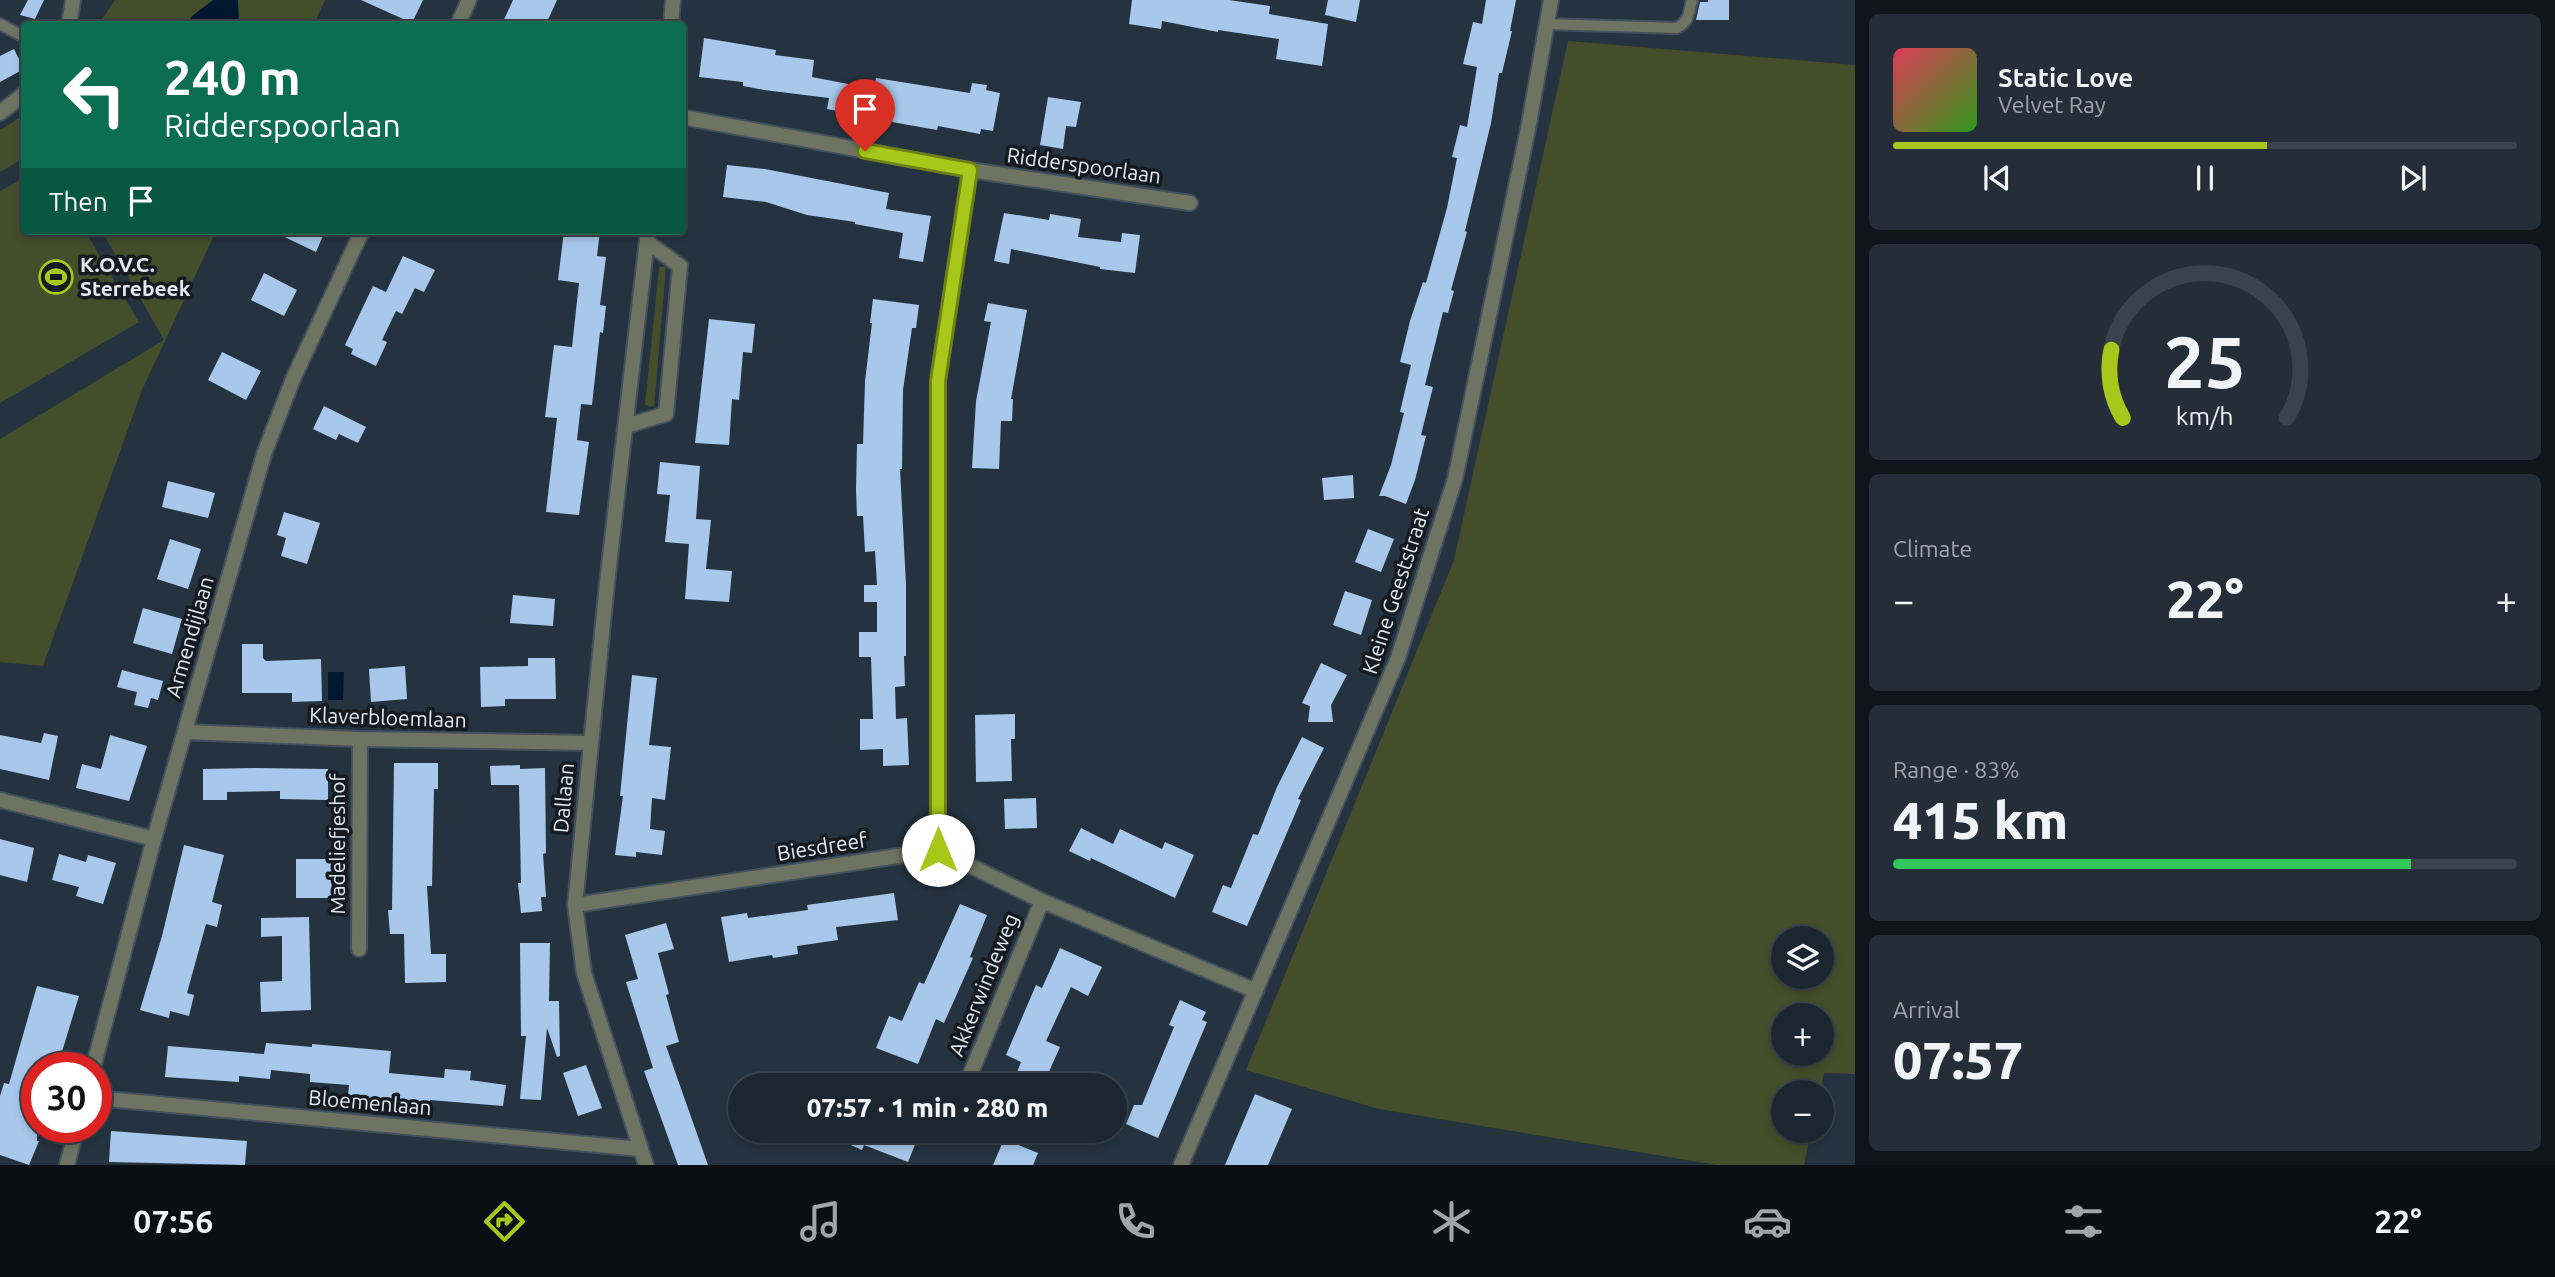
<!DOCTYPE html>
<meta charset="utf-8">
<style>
:root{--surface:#1c2630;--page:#252e38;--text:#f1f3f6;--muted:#a0a5ab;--line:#3a434c;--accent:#a9c71a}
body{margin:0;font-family:Ubuntu,sans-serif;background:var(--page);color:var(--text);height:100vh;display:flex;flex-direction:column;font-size:26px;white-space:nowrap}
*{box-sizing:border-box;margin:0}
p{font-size:23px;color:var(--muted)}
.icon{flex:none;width:38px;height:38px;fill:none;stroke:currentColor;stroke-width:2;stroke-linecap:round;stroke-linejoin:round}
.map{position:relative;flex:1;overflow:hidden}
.details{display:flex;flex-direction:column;gap:14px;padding:14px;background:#0f151a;width:700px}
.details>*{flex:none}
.top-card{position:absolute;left:21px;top:21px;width:665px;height:214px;border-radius:7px;box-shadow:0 4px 10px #0003,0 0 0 2px var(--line);background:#0b6e4f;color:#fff;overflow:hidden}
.controls{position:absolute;left:1771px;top:926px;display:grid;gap:14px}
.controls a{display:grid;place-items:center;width:63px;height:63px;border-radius:50%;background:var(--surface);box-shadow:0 4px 10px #0003,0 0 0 2px var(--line);font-size:35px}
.speed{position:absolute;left:21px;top:1052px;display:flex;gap:14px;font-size:35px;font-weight:700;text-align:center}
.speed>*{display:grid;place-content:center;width:91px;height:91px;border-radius:50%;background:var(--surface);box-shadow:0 4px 10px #0003,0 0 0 2px var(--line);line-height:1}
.speed .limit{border:10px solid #d22;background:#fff;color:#111}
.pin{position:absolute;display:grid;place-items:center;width:60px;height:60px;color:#fff;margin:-72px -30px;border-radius:50% 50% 50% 0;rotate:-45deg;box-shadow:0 0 7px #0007}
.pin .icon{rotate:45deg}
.me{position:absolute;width:77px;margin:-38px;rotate:0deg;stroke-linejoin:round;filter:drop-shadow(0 0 5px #0008)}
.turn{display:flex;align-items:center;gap:24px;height:147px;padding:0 28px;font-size:32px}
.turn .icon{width:91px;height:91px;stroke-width:2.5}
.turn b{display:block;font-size:49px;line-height:60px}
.then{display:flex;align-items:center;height:66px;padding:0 28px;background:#0003;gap:14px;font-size:26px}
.big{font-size:52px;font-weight:800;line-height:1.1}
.details .card{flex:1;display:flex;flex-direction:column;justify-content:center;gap:10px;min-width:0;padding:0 24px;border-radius:10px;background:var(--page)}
.details .dial{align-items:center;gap:0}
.dial svg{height:182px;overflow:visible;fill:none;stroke:var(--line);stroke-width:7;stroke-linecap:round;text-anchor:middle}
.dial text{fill:var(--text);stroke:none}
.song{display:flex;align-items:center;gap:21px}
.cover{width:84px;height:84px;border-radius:10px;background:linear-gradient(135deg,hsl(350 70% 55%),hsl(110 70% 35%))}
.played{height:7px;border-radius:4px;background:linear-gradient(90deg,var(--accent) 60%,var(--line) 60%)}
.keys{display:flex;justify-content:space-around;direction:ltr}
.heat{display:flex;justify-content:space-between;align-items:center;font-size:38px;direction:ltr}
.charge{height:10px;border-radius:5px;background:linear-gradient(90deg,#34c759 83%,var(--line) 0)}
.trip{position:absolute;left:728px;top:1073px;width:399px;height:70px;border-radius:35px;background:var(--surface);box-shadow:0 4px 10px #0003,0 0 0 2px var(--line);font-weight:800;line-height:70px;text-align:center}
.menu{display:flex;height:112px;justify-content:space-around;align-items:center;background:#0b0f13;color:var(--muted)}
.menu .icon{width:49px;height:49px}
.menu .current{color:var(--accent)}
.menu b{font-size:32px;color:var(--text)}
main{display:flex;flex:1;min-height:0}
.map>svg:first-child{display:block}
.green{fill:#454e2b;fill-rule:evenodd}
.water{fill:#001731}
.building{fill:#a7c8eb}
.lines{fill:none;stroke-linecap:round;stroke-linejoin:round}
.lane-casing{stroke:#43505d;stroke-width:14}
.street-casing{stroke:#43505d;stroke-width:18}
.lane{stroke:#6f7462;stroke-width:10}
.street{stroke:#6f7462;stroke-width:14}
.route-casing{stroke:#6e8111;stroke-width:18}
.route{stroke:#a9c71a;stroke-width:12}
.labels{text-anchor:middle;stroke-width:7;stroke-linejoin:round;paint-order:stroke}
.street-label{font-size:21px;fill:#e1eaf3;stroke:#141a20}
.poi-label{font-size:21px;font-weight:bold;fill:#e1eaf3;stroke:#141a20;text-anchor:start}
</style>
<main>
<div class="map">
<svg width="1855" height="1165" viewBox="0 0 1855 1165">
<rect width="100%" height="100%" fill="#253340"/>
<path class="green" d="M115 0H325L314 24H99Z
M1568 41 1855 65V1074L1824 1073 1820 1092H1783V1130L1811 1131 1804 1165H1717L1379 1109 1246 1070 1454 560ZM1822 938V976H1783V938ZM1822 1015V1054H1783V1015Z
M24 115V158L0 172V130Z
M24 178V231H85L139 322 0 403V191Z
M102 231H216L142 390 43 666 0 662V439L164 340Z
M663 266 666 268 654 407 645 405 659 268Z"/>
<path class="water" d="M213 0H238L239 24H187L192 16Z
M328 672H344L343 700H328Z"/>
<path class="building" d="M28 0H44L35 19 20 15Z
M361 0H423L412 23Z
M513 0H557L546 24H502Z
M1132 0H1229L1270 6 1269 14 1328 24 1322 66 1276 59 1279 39 1218 30V32L1162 21 1161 29 1129 24Z
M1328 0H1360L1356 22 1325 15Z
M1486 0H1516L1510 31H1512L1502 73H1499L1491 123 1465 231 1467 232 1451 290 1454 291 1448 313 1443 312 1425 385 1433 387 1421 435 1426 436 1415 480 1406 504 1385 496H1379L1391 465 1404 413 1400 412 1411 365 1400 362 1410 321 1423 282 1426 283 1447 208 1457 158 1452 157 1460 125 1467 127 1477 67 1463 64 1473 22 1482 24Z
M1708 0H1729V20H1696L1700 2H1708Z
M704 38 776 50 775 55 814 60 812 77 874 89 876 78 970 93 972 83 987 85 986 90 1000 93 993 131 981 129 980 134 938 126 937 130 892 122 827 109 829 98 764 90 743 86V82L699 77Z
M14 49 24 69 0 82V56Z
M1048 97 1081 102 1076 127 1066 126 1063 149 1040 145Z
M727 165 765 169 889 193 886 209 931 216 923 262 899 258 903 233 855 224V222L807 215 766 202 723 197Z
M1004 213 1049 220 1050 214 1081 219 1078 237 1121 242 1122 233 1140 235 1135 273 1100 269V267L1011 249 1009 264 994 261Z
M272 231H325L316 252Z
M564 231H600L597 256 606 257 600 305 606 306 603 333 600 332 592 405 581 404 577 440 589 442 579 515 546 512 557 418 545 417 554 345 572 347 579 283 558 280Z
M403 256 435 270 424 292 415 288 402 314 396 311 382 340 387 342 376 366 351 354 353 349 345 345 373 286 386 292Z
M264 273 297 290 284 316 251 300Z
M873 299 919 305 916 328H912L903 390 902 469H900L906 585V656H904L905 686 895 687 896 719 907 718 909 765 883 766V749L860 750V719H873L871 657H859V632H877V602H864V585H877L875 551 865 552 863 516H857L856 490 857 444H863L865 381 872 323H870Z
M988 303 1027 310 1011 399H1013L1012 421H1001L999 469 972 468 976 401 991 322 984 321Z
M709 319 755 324 752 353 743 352 739 400 732 399 729 445 695 443Z
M222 352 261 371 246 400 208 380Z
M324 406 366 427 358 443 339 434 336 440 313 429Z
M660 462 700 466 696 519 711 520 706 569 732 571 729 602 685 599 689 544 665 542 670 495 657 494Z
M1353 475 1354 498 1324 500 1322 478Z
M168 481 215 493 208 518 162 507Z
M284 512 320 523 307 564 281 556 286 538 277 535Z
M1368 529 1394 539 1381 572 1355 562Z
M170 539 201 549 188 589 157 579Z
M1345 591 1372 600 1361 635 1333 625Z
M513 595 555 599 553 626 510 623Z
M143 608 182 619 172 654 133 643Z
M242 644H263V658L266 661 321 659 322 701 292 702V693H242Z
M528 658H555L556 699H505V706L481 707 480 667 528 666Z
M1321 663 1347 675 1331 705 1333 722H1308L1310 706 1302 703Z
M405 666 407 699 371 702 369 669Z
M122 670 163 681 158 700 151 698 148 708 134 705 137 692 117 687Z
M632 675 657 678 649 745 671 747 665 800 652 798 650 829 665 831 662 855 636 852V857L615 855 623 796H620Z
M1015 714V739H1011L1012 781 976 782 975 715Z
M44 733 58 736 49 780 0 769V735L41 743Z
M110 735 147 746 129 801 76 788 82 764 101 769Z
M1302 737 1324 748 1298 799 1301 800 1247 926 1212 912 1223 885 1231 888 1253 834 1258 835 1277 787Z
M394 763H438V789H434L432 886H427L431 954H446V982L405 983 404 934H390L388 910H392Z
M520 765V769L545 768 546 853 543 854 546 897H541L542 911 521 913 518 883H521L519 785H491L490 766Z
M253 768 328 769V800L280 799V791L227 792V800H203V769Z
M1036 798 1037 828 1005 829 1004 799Z
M1081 828 1113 844 1120 829 1162 849 1165 842 1194 855 1175 898 1091 858 1090 861 1069 851Z
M0 839 34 848 27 882 0 875Z
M184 845 224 855 212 902 222 905 217 927 206 924 187 993 194 995 189 1016 170 1011 169 1018 140 1010 162 936Z
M59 854 86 862 88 855 116 863 103 904 76 896 79 887 52 880Z
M296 859H331L332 898H296Z
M894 893 898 920 836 927 838 940 797 946 798 954 773 958 772 955 729 962 721 917 747 913 748 918 808 910 807 905Z
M960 904 987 915 970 957 973 958 944 1023 936 1019 918 1064 876 1048 889 1016 902 1021 919 982 924 984Z
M309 917 311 1010 261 1012 260 982 282 981V936L261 937V918Z
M666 923 674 949 658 953 669 994 666 995 679 1042 666 1046 708 1165H678L644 1071 653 1068 626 982 638 979 625 935Z
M520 943H550L549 1001H559L560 1056 557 1057 547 1028 541 1100 520 1099 526 1036H521Z
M1060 948 1102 967 1088 996 1071 987 1046 1041 1060 1047 1043 1085H1012L1021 1062 1006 1055 1036 985 1042 988Z
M37 986 79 996 57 1068H37V1141H39L29 1165 0 1155V1096L4 1083 9 1084Z
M1180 1000 1206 1012 1202 1020 1207 1022 1158 1138 1126 1124 1134 1105H1142L1174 1027 1169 1025Z
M266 1043 312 1047V1044L391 1051 389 1073 444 1078 445 1069 471 1071 470 1080 506 1085 503 1106 430 1100 429 1105 348 1096 349 1085 310 1082V1074L271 1070 270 1079 239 1076V1082L165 1077 168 1046 264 1054Z
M586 1065 602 1108 578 1116 563 1073Z
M1255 1094 1292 1109 1268 1165H1225Z
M817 1130H921L908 1162 864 1145 862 1150Z
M111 1131 247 1141 245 1165 109 1162Z
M1004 1139 1038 1153 1033 1165H993Z"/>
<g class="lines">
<defs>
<path id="lane" d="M0 24 24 37
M1546 24 1677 28C1689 22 1689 12 1692 0"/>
<path id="street" d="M69 24 73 0
M458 24 469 0
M671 24 673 0
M0 113 24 94
M682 117 970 170 1190 203
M626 426 666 414 680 266 647 242
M185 732 360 739 591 743
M0 800 154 839
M938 850V381L970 170
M575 905 938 850 1042 901 1256 991
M359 949 360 739
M93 1068 154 839 264 454 293 379 362 231
M966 1085 1042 901
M96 1098 640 1149
M67 1165 77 1127
M646 1165 584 973 575 905 607 583 648 231
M1181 1165 1398 658 1455 479 1529 124 1551 0"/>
</defs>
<use href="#lane" class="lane-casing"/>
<use href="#street" class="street-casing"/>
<use href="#lane" class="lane"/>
<use href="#street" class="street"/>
</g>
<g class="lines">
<defs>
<path id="route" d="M865 151 970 170 938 381V850"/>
</defs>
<use href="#route" class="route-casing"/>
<use href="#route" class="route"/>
</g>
<defs>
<symbol id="stadium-ring" viewBox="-11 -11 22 22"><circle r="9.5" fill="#141a20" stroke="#a9c71a" stroke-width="1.5"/><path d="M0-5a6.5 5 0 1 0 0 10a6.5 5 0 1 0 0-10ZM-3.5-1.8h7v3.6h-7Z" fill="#a9c71a"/></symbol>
</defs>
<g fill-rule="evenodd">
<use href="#stadium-ring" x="37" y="258" width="38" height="38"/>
</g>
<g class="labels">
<g class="street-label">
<text transform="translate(1084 166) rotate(8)" y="7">Ridderspoorlaan</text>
<text transform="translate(1396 591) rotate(-72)" y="7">Kleine Geeststraat</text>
<text transform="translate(190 637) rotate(-74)" y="7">Armendijlaan</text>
<text transform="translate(388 718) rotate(2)" y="7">Klaverbloemlaan</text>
<text transform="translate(564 798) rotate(-85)" y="7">Dallaan</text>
<text transform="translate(338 844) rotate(-90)" y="7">Madeliefjeshof</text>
<text transform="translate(822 847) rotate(-9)" y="7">Biesdreef</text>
<text transform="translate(984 985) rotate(-68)" y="7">Akkerwindeweg</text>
<text transform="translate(370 1103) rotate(5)" y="7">Bloemenlaan</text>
</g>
<g class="poi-label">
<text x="80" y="272">K.O.V.C.<tspan x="80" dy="24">Sterrebeek</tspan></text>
</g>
</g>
</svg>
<div class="controls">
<a><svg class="icon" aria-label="layers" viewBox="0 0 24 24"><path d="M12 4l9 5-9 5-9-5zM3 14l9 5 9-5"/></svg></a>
<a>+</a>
<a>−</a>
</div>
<div class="speed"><div class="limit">30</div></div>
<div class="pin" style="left:865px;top:151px;background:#d93025"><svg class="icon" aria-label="arrive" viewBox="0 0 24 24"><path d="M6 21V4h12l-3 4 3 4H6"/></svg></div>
<svg class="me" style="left:938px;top:850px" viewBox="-20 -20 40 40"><circle r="19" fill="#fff"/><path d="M0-13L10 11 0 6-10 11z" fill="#a9c71a"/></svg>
<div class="trip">07:57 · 1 min · 280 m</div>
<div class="top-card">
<div class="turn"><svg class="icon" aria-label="left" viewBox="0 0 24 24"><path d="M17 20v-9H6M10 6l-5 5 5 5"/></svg><div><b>240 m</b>Ridderspoorlaan</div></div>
<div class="then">Then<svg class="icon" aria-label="arrive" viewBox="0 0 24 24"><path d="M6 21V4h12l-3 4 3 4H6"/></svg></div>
</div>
</div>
<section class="details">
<div class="card">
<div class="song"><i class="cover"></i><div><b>Static Love</b><p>Velvet Ray</p></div></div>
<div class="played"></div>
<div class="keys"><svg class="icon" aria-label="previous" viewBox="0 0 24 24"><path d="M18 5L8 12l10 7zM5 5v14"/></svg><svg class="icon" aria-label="pause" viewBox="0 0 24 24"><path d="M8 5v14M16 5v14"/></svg><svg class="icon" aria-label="next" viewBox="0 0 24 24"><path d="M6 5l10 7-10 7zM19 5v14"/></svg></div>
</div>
<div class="card dial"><svg viewBox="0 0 100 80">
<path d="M14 69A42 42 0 1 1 86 69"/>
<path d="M14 69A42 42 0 0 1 9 39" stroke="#a9c71a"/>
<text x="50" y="56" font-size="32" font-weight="700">25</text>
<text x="50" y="72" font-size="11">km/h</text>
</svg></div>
<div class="card"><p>Climate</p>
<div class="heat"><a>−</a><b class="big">22°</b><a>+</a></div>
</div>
<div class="card"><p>Range · 83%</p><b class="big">415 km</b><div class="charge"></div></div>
<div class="card"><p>Arrival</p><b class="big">07:57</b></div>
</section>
</main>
<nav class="menu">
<b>07:56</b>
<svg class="icon current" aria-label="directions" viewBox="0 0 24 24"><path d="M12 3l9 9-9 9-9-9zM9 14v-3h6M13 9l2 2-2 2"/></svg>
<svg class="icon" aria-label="music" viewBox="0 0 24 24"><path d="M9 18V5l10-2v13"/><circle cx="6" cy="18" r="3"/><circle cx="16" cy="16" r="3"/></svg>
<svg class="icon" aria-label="phone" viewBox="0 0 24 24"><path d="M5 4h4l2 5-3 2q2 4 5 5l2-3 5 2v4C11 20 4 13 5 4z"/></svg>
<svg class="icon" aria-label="climate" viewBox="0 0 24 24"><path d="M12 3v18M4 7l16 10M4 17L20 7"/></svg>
<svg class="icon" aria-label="car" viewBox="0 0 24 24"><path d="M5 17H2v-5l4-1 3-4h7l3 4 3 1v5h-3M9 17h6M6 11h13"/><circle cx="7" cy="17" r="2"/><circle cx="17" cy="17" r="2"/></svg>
<svg class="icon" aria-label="filters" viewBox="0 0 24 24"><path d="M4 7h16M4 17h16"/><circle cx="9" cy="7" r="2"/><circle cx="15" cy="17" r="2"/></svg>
<b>22°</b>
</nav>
